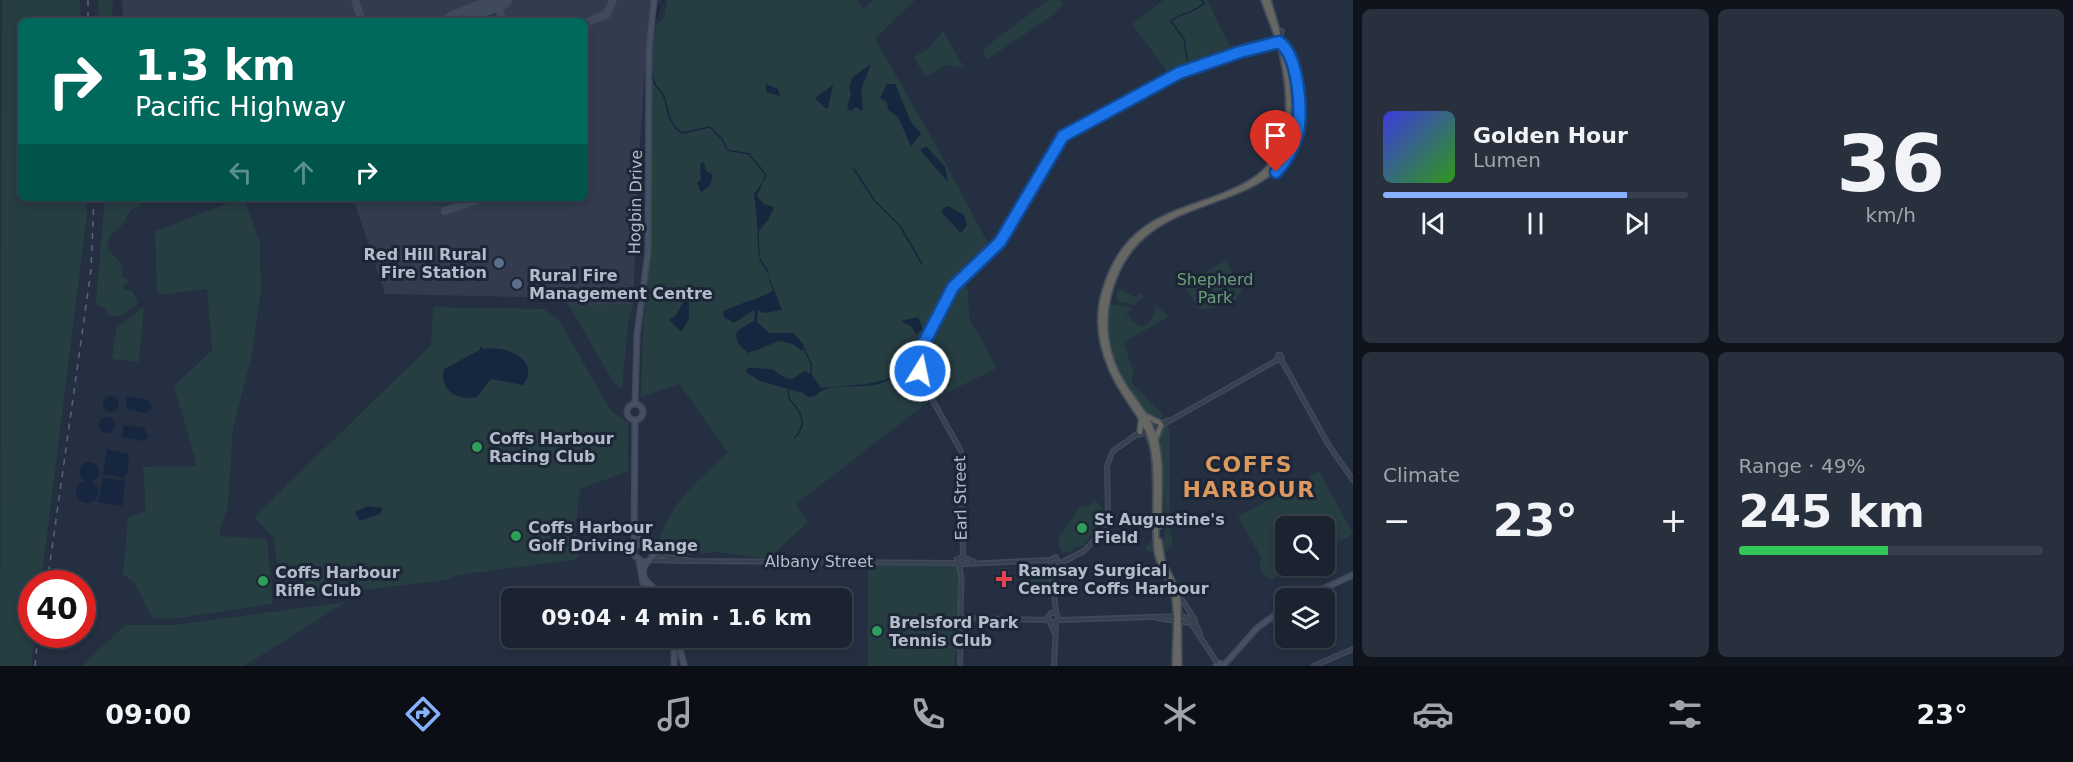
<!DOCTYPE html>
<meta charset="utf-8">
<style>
:root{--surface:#1b2331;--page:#282f3d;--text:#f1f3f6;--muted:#a0a4ab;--line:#39404d;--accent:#87b1fd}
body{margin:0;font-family:"DejaVu Sans",sans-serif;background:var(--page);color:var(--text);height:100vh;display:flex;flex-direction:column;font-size:22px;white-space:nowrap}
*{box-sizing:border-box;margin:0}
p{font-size:20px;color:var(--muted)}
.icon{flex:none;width:33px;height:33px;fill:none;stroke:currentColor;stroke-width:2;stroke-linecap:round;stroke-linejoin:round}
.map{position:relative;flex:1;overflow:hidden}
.panel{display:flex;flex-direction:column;gap:9px;padding:9px;background:#0f131b;width:720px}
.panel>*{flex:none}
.guide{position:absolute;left:18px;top:18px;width:570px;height:183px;border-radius:9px;box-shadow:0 3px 9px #0003,0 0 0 2px var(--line);background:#00695c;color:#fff;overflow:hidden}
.tools{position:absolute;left:1275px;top:516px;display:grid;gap:12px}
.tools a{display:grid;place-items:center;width:60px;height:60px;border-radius:9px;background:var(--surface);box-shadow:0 3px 9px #0003,0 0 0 2px var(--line);font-size:30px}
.speed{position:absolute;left:18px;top:570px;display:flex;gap:12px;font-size:30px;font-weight:700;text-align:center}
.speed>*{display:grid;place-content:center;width:78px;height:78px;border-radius:50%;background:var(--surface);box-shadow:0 3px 9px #0003,0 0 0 2px var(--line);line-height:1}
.speed .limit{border:9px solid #d22;background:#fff;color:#111}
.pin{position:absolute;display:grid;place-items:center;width:51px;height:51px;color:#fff;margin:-62px -26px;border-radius:50% 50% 50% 0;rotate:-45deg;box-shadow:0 0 6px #0007}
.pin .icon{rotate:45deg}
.me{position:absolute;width:66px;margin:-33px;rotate:10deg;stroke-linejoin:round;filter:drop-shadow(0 0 4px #0008)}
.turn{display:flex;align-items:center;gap:21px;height:126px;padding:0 18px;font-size:27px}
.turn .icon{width:78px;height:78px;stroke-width:2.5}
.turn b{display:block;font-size:42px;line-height:51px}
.lanes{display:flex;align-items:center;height:57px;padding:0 18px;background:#0003;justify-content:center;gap:30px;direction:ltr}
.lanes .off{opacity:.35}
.big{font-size:45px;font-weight:700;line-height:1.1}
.panel .widget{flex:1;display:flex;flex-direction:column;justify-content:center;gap:9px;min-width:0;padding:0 21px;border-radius:9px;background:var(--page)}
.panel .dial{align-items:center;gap:0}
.dial b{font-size:78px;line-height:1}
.song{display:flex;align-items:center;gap:18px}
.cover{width:72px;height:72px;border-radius:9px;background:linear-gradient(135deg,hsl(240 70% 55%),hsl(110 70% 35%))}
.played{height:6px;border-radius:3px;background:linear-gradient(90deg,var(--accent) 80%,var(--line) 80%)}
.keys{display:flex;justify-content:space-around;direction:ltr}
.heat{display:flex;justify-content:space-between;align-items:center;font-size:33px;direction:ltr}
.charge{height:9px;border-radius:4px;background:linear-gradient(90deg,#34c759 49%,var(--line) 0)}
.panel .tiles{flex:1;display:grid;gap:9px;grid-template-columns:repeat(2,1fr)}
.trip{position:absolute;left:501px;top:588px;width:351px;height:60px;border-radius:9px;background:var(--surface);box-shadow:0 3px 9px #0003,0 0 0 2px var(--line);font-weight:700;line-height:60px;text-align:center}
.menu{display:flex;height:96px;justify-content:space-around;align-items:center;background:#0b0e14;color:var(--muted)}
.menu .icon{width:42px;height:42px}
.menu .selected{color:var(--accent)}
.menu b{font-size:27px;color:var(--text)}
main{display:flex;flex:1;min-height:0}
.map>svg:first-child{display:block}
.medical{fill:#333041}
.airport{fill:#323c4e}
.green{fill:#263d42}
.water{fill:#16263f}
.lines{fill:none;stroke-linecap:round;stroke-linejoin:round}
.stream{stroke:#16263f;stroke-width:1.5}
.taxiway{stroke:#3f4a5c;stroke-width:8}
.runway{stroke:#3f4a5c;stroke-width:18}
.tertiary-casing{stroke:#414a5a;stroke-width:6}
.secondary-casing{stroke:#414a5a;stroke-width:7}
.trunk-casing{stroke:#434c5b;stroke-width:8}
.tertiary{stroke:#384150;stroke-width:3}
.secondary{stroke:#465064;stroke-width:4}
.trunk{stroke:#666662;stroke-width:4.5}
.rail{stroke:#5a6578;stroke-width:1.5;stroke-dasharray:6 6;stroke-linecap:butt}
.route-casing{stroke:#114b97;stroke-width:15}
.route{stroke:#1a73e8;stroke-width:10}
.service-dot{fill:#5c6f8a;stroke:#1d2636;stroke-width:2}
.leisure-dot{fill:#2e9e5b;stroke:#1d2636;stroke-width:2}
.health-dot{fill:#e0444e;stroke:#1d2636;stroke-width:2}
.labels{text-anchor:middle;stroke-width:6;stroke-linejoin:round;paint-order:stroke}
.street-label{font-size:16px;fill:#b4bccb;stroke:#1d2636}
.poi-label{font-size:16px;font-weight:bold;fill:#b4bccb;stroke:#1d2636;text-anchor:start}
.park-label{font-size:16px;fill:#6a9d78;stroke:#1d2636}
.district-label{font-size:22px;font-weight:bold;letter-spacing:1.5px;fill:#db9960;stroke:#1d2636}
</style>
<main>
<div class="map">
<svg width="1353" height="666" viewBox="0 0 1353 666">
<rect width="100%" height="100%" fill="#242f41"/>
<path class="medical" d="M999 568H1009V589H999Z"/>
<path class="airport" d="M122 0H650L640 141 633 304 569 306 563 298 385 294 353 198H585V21H123Z"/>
<path class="green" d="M2 0H80L81 21H21V198H86L87 215 41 583 32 584V634L35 635 31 666H0Z
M98 0H113L112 21H99Z
M667 0H857L863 9 874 0H915L875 39 938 149 990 247 954 281 920 346 915 363 919 383 928 402 796 504 808 522 768 559 715 552 675 556 659 541C670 502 700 479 728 452L679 384 641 397 643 327 649 267 652 44 657 23 664 19Z
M1048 0H1060L1063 4 1049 18 986 60 983 49Z
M1163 0H1207L1231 49 1189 66 1167 71 1132 24Z
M493 8 498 11 500 21H461Z
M943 31 965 69 946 65 925 77 914 57 929 48Z
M105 198H138L141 206 131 210 122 225 110 236 107 248 123 265 122 276 130 282 123 284V289L132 291 138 303 120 317 107 315V309L97 305 96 300Z
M231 198H244L260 244 261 291 251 359 233 428 228 507 220 528V536L267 539 273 604 171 619 152 618 134 582 123 575 128 517 146 511 143 467 197 466 174 386 212 350 207 289 157 295 155 231 231 202Z
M427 198H474C458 203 439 215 427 198Z
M1226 260 1242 290 1233 303 1200 310 1186 289 1187 284Z
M961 281 968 290 969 318 997 368 934 399C928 388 922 377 922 364 921 345 948 295 961 281Z
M1118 288 1137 298 1140 293 1169 316 1124 342 1133 371 1132 383 1162 414 1164 417 1153 419C1124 386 1101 350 1110 304L1132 308 1126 314 1131 317 1130 320 1141 327C1149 325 1157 313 1155 305L1143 297 1134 305 1118 301 1116 300Z
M633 304 628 325 622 389 614 383 569 306Z
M144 306 139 362 112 359 116 328Z
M433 307 544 309 559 320 611 411 628 423V471L580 489 575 531 579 556 575 560 458 575 446 580 281 600 274 538 254 517 431 345Z
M1165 425 1170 429V528L1173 544 1166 551 1162 548 1165 532 1164 493 1157 438 1160 428Z
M1144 435 1148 436 1152 454 1155 547 1151 553 1145 549 1152 540V520L1150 453Z
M1319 471 1353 534 1325 550 1324 526H1286V566H1297L1270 580 1262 573 1259 561 1262 559 1238 517Z
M1095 500 1104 510 1099 514 1097 531 1086 541 1084 546 1074 548 1072 553 1064 551 1062 555 1058 542 1060 533 1063 534V531L1080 507H1087Z
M956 565 966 579 954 666H868V566Z
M1027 565 1049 566 1051 573 1049 589 1026 588Z
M346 602 244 666H82L125 625H175Z"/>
<path class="water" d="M871 64 861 90 863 109 861 111 856 107 851 111 847 108 851 94 849 87 853 77Z
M766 84 778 89 780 96 766 92Z
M887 84H895L911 122 921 134 911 146 898 117 888 110 887 102 880 98Z
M833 85 828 108H825L815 98Z
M926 146 945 167 948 182 920 150Z
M704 162 706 171 713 175 710 185 701 192 697 183 701 179 700 164Z
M764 180 757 196 764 204 774 207 768 220 758 232 754 194Z
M948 206 964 215 967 225 961 233 942 213 943 208Z
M767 272 782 310 764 313 758 310 757 322 769 333H793L804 345 802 351 793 344 778 341C769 345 758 350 748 353 741 347 734 341 737 331L754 321 755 309 734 323 724 317 723 312C741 302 756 301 773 291Z
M685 300 689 303V319L681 332 669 320 675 316Z
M918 317 923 329 916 335 911 326 901 321Z
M480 346 484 349C505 345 542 359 523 385L491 379 477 397C457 401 439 391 444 369L480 350Z
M756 368 772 369 785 378 792 379 805 371 811 374 821 388 866 384 885 380 899 372C875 398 834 376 815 396L808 397 803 393 760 381 746 372 747 368Z
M103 404a8 8 0 1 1 16 0a8 8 0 1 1-16 0Z
M130 397 148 400 152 408 145 413 126 409V398Z
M99 425a8 8 0 1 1 16 0a8 8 0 1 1-16 0Z
M124 425 144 428 148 436 143 441 122 437Z
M107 449 129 454 127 473 123 478 103 474Z
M79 472a10 10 0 1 1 20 0a10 10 0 1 1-20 0Z
M103 478 125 481 122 506 98 502Z
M76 492a11 11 0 1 1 22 0a11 11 0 1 1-22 0Z
M368 506 383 508 380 514 359 521 355 512Z"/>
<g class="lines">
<path class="stream" d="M664 0C652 12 648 66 654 82 656 88 662 91 664 97 669 112 668 124 682 133L710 127 722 139 727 150 749 154 766 175 764 180
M1187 60 1184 39 1171 21C1182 12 1195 13 1204 3L1202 0
M854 169 874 200 900 226 922 264
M758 232 759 256
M760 259 768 272
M804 348 811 364V374
M788 390 789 399C801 411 808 423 795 438"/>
<path class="taxiway" d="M355 0 362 21
M502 21 499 7 502 0
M585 23 607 14 613 0
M445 211 483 198"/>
<path class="runway" d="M451 21 503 0"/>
<defs>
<path id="tertiary" d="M1279 42 1282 31
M1281 43 1292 63
M1277 359 1278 355H1281L1282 361
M1282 361 1328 444 1353 480
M1139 435 1166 423 1277 360 1282 361
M654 551 666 557 692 561 957 563
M963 557 961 451 923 383 919 358 924 343 953 287 1000 242 1054 147 1067 133 1179 73 1278 43
M650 560 690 561
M965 564 1050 560
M965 564 959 565 957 559 962 557 973 561
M959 565 961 575 960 666
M1054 577 1059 564 1084 551 1102 532 1108 513 1107 466 1113 451 1140 432 1169 420
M1179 595 1195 620
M1056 612 1050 560 1056 557 1059 564
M961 618 1048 620
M1156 618 1191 623 1218 664
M1059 620 1183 616 1194 621 1200 633
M1051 623 1059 620 1056 612 1051 613 1048 617 1054 632
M1054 666 1056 623
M1314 666 1353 649"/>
<path id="secondary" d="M635 404 637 335 648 252 649 50 654 0
M627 412a8 8 0 1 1 16 0a8 8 0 1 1-16 0Z
M636 527 644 542
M635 548 639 544 646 542 652 546 653 556 649 561 642 562 634 555 635 420
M639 561 643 583 662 598
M647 562C635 581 656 587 666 598
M1303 598 1353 575
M674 638V665
M677 638 684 665
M1224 665 1257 628 1286 607
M1216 666 1220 663 1224 665"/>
<path id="trunk" d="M1148 417 1160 423
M1140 432 1141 421
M1156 438 1161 425
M1159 526C1158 498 1163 463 1154 436 1148 416 1134 402 1123 385 1105 357 1100 322 1110 289 1152 145 1353 266 1268 0
M1159 541 1162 560 1178 594 1179 666
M1175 666C1175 643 1179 615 1174 593 1170 578 1159 567 1157 551 1153 516 1160 477 1152 443 1148 425 1136 411 1126 395 1105 364 1093 325 1106 288 1113 265 1126 243 1146 229 1198 192 1302 198 1296 108 1294 71 1276 35 1264 0"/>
</defs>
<use href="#tertiary" class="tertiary-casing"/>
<use href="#secondary" class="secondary-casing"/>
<use href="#trunk" class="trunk-casing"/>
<use href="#tertiary" class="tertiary"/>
<use href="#secondary" class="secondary"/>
<use href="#trunk" class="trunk"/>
<path class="rail" d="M88 0V21
M47 584 91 270 94 198
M35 666 38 634"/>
</g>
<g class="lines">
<defs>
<path id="route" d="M920 371V358L924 343 953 287 1000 242 1063 136 1179 73 1240 52 1279 42C1299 56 1303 115 1297 136 1293 150 1285 162 1276 172"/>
</defs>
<use href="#route" class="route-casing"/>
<use href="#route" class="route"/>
</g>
<g class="service-dot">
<circle cx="499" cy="263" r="6"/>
<circle cx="517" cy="284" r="6"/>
</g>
<g class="leisure-dot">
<circle cx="477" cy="447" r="6"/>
<circle cx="1082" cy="528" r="6"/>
<circle cx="516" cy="536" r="6"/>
<circle cx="263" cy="581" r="6"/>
<circle cx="877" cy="631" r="6"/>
</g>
<path class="health-dot" d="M1001 570h6v6h6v6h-6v6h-6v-6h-6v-6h6z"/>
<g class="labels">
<g class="street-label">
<text transform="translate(635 202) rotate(-89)" y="6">Hogbin Drive</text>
<text transform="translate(960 498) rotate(-91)" y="6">Earl Street</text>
<text x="819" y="567">Albany Street</text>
</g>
<g class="poi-label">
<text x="487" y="260" text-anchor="end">Red Hill Rural<tspan x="487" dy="18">Fire Station</tspan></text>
<text x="529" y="281">Rural Fire<tspan x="529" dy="18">Management Centre</tspan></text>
<text x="489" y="444">Coffs Harbour<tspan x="489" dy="18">Racing Club</tspan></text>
<text x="1094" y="525">St Augustine's<tspan x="1094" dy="18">Field</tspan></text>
<text x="528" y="533">Coffs Harbour<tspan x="528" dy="18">Golf Driving Range</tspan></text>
<text x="1018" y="576">Ramsay Surgical<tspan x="1018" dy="18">Centre Coffs Harbour</tspan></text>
<text x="275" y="578">Coffs Harbour<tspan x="275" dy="18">Rifle Club</tspan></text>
<text x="889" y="628">Brelsford Park<tspan x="889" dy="18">Tennis Club</tspan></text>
</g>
<g class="park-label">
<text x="1215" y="285">Shepherd<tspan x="1215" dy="18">Park</tspan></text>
</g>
<g class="district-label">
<text x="1249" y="472">COFFS<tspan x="1249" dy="25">HARBOUR</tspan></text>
</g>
</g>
</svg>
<div class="tools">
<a><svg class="icon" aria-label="search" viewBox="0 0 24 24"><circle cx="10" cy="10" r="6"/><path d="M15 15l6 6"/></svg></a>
<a><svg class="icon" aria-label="layers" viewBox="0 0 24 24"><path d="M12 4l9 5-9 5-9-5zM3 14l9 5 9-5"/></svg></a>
</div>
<div class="speed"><div class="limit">40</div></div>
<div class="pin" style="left:1276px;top:172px;background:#d93025"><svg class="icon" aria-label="arrive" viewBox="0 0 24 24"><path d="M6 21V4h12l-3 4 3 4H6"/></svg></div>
<svg class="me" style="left:920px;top:371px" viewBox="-20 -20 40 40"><circle r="17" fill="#1a73e8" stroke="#fff" stroke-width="3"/><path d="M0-11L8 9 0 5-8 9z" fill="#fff"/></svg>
<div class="trip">09:04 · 4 min · 1.6 km</div>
<div class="guide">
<div class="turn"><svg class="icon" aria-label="right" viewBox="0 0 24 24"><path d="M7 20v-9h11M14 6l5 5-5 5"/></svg><div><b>1.3 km</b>Pacific Highway</div></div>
<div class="lanes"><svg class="icon off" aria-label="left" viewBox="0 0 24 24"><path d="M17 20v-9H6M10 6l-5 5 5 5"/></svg><svg class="icon off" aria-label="ahead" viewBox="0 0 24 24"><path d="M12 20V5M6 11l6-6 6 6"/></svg><svg class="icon" aria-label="right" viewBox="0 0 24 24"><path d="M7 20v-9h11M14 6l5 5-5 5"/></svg></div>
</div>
</div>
<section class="panel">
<div class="tiles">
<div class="widget">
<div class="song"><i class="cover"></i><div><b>Golden Hour</b><p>Lumen</p></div></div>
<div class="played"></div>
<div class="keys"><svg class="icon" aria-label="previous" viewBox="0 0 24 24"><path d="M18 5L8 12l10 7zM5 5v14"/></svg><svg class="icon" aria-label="pause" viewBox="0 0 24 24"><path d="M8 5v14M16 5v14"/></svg><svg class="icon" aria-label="next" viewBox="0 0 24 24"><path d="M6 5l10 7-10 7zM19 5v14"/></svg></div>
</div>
<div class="widget dial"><b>36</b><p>km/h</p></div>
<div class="widget"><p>Climate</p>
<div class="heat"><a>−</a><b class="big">23°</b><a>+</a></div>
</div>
<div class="widget"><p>Range · 49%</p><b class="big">245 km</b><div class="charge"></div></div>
</div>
</section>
</main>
<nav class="menu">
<b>09:00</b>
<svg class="icon selected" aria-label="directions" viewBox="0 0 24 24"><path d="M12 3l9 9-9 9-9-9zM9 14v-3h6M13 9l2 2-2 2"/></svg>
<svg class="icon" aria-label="music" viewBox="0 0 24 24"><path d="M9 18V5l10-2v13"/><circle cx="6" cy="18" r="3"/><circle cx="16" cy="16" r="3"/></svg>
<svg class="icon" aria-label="phone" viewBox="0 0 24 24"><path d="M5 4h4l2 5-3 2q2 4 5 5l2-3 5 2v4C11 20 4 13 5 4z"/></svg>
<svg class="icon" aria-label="climate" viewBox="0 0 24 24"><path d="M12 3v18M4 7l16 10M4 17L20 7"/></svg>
<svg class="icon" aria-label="car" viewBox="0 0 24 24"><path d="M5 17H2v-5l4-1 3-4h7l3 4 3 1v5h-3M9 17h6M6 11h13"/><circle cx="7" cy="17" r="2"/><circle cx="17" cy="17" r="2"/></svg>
<svg class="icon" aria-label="filters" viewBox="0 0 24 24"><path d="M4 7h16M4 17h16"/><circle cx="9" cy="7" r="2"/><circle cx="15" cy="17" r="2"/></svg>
<b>23°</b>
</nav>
